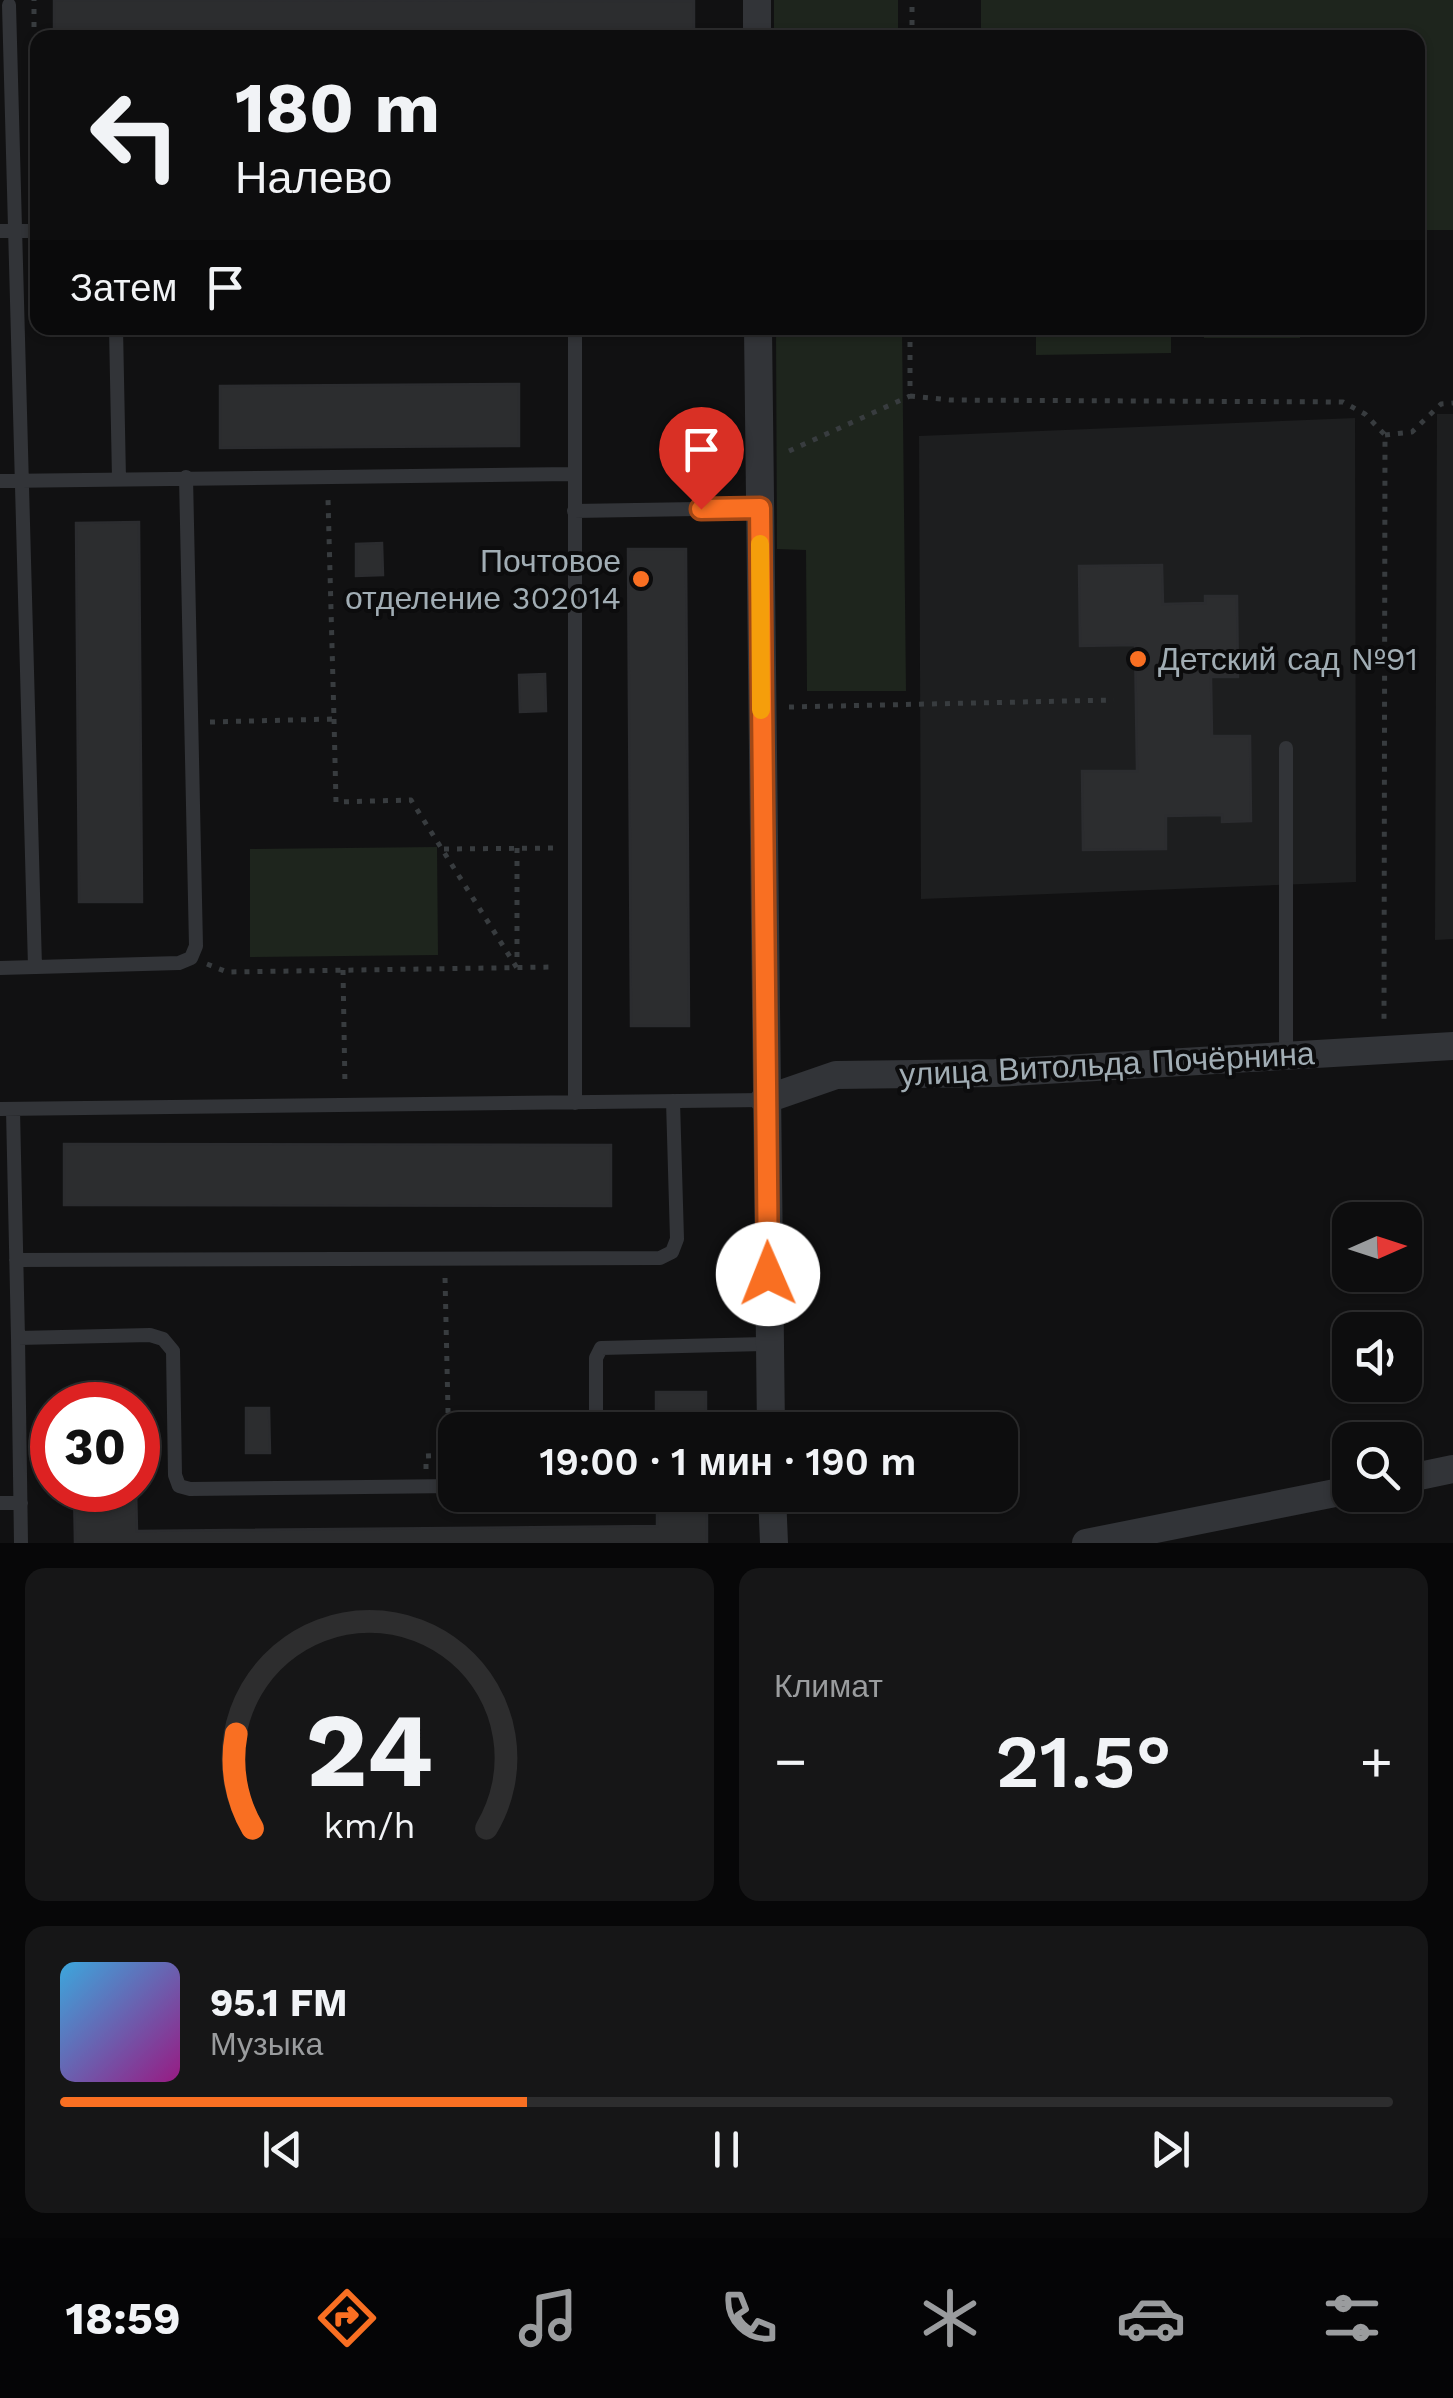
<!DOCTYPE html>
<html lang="ru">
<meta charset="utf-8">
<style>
:root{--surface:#0d0d0e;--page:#161617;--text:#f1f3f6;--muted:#9a9c9e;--line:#2d2d2e;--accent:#f96f22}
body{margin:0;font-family:"Work Sans",sans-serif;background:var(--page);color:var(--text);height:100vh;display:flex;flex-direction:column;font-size:38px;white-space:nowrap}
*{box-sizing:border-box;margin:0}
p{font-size:32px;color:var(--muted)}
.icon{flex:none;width:55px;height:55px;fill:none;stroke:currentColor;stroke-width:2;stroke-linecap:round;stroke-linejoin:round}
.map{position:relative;height:1543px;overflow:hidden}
.side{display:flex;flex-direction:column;gap:25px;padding:25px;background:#070708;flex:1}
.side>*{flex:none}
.guide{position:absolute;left:30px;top:30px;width:1395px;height:305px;border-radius:20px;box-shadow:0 2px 8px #0004,0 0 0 2px var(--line);background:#0d0d0e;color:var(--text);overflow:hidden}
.needle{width:65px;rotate:87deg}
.fabs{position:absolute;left:1332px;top:1202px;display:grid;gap:20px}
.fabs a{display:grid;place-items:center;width:90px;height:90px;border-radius:20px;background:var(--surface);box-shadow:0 2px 8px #0004,0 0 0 2px var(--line);font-size:50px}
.speed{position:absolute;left:30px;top:1382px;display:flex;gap:20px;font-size:50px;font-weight:700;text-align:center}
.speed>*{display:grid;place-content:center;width:130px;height:130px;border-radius:50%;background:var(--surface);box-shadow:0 2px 8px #0004,0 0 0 2px var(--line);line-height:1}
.speed .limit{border:15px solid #d22;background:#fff;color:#111}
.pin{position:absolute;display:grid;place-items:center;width:85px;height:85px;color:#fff;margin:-102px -42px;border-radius:50% 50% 50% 0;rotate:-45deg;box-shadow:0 0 10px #0007}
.pin .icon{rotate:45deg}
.me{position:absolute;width:110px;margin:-55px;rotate:359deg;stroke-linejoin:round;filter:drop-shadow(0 0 8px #0008)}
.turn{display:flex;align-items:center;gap:35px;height:210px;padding:0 40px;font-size:45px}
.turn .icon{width:130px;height:130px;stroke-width:2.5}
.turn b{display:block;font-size:70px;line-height:85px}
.then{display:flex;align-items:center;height:95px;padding:0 40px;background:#0003;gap:20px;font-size:38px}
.big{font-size:75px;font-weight:600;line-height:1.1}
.side .tile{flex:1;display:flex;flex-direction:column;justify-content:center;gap:15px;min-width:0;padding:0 35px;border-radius:20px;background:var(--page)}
.side .dial{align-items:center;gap:0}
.dial svg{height:260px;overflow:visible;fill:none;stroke:var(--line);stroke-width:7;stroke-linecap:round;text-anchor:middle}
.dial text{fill:var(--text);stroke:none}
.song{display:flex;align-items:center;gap:30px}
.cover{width:120px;height:120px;border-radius:15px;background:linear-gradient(135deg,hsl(200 70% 55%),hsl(310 70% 35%))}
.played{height:10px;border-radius:5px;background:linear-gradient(90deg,var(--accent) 35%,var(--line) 35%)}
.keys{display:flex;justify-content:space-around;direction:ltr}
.heat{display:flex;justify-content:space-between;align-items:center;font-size:55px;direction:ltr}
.side .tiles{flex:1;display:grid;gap:25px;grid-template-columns:1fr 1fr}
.tile:last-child{grid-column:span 2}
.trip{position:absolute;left:438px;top:1412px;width:580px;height:100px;border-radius:20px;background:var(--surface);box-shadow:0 2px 8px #0004,0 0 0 2px var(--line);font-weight:600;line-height:100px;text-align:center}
.menu{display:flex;height:160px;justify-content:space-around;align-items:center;background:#050506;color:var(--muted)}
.menu .icon{width:70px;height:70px}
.menu .selected{color:var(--accent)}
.menu b{font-size:45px;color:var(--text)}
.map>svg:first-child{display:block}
.built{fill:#1d1e1f}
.green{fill:#1e251d}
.building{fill:#2c2d2f;stroke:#2b2c2f;stroke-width:2.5}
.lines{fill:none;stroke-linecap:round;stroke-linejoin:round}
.path{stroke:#383c3f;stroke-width:5;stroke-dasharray:5 8;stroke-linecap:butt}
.service{stroke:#323438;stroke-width:14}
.minor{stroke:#323438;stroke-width:28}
.route-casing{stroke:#a24816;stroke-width:25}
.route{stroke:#f96f22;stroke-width:18}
.slow{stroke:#f59e0b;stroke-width:18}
.poi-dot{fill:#f96f22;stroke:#0c0c0d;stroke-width:4}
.labels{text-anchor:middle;stroke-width:8;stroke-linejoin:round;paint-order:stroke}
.poi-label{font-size:32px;fill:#a1adb4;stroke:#0c0c0d;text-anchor:end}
.street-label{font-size:32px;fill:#a1adb4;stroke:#0c0c0d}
</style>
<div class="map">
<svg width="1453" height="1543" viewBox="0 0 1453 1543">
<rect width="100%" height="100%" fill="#111112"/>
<path class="built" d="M1437 414H1453V939L1435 940Z
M1355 418 1356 882 921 899 919 436Z"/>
<path class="green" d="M774 0H898V37H774Z
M981 0H1453V230H1418V38L981 37Z
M776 328H902L906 691H807L806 550 777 549Z
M1036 328H1171V353L1036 355Z
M1204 328H1300V338H1204Z
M437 847 438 955 250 957V849Z"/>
<path class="building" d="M54 0 694 1V38H54Z
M519 384V446L220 448V386Z
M139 522 142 902H79L76 523Z
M382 543 383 575 356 576V544Z
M628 549H686L689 1026H631Z
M1162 565 1163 604 1205 603V596H1237L1238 677H1211L1212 736H1250L1251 821 1222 822V815L1166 816V849L1083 850 1082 771H1137L1135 645 1080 646 1079 566Z
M545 674 546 711 520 712 519 675Z
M64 1144 611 1145V1206L64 1205Z
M656 1392H706V1430H656Z
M73 1398H136V1405H74Z
M246 1408H269L270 1453H246Z
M74 1490H136L137 1531 657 1526V1495H707V1543H75Z"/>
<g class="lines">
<path class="path" d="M34 27V0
M912 38V0
M910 396 950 400 1343 402 1365 414 1385 435 1384 1025
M1385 435 1412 432 1441 404 1453 403
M789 451 910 396V328
M789 707 1114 700
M334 719 336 802 411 800 517 968
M210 722 334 719 328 499
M517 848V965
M444 849 556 848
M207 964 227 972 555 967
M343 970 345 1087
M426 1469V1456L449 1455 445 1277"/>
<path class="service" d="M9 5 35 967
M0 231H38
M116 328 119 479
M575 328V1103
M0 481 574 474
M574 511 759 508
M0 968 179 963 191 958 196 946 186 477
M1286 1056V748
M0 1109 764 1100
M13 1110 18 1338 150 1335 163 1339 173 1351 175 1475 179 1486 190 1489 455 1486
M16 1260 660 1258 672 1252 677 1239 673 1101
M18 1338 21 1543
M596 1430V1358L601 1348 769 1344
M0 1503H21"/>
<path class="minor" d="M757 0V38
M758 328 771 1430
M764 1100 836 1075 995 1073 1453 1046
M1405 1479 1453 1469
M772 1495 774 1543
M1086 1543 1350 1490"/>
</g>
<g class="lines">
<defs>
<path id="route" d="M701 509 760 508 768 1274"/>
</defs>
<use href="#route" class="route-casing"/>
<use href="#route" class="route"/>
<path class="slow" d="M760 544 761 710"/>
</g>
<g class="poi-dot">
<circle cx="641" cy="579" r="10"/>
<circle cx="1138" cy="659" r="10"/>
</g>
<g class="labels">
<g class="poi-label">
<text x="621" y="572">Почтовое<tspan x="621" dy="37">отделение 302014</tspan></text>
<text x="1158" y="670" text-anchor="start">Детский сад №91</text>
</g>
<g class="street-label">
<text transform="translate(1107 1064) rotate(-3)" y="11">улица Витольда Почёрнина</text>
</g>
</g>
</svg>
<div class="fabs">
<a><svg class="needle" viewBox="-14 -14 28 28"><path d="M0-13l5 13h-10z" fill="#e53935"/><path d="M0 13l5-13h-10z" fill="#9a9c9e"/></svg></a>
<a><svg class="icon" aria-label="sound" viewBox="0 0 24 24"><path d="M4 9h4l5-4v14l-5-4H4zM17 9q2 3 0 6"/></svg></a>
<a><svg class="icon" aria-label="search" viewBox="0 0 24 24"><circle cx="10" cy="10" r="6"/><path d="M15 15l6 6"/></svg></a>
</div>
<div class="speed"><div class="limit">30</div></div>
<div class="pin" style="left:701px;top:509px;background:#d93025"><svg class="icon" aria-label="arrive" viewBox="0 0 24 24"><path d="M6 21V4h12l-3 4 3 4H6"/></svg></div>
<svg class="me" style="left:768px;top:1274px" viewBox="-20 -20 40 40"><circle r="19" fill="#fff"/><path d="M0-13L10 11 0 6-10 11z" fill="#f96f22"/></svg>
<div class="trip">19:00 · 1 мин · 190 m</div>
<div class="guide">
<div class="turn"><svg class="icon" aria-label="left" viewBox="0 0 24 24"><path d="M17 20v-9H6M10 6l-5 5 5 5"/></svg><div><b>180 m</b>Налево</div></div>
<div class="then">Затем<svg class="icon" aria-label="arrive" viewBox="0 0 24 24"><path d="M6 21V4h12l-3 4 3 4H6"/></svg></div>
</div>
</div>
<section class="side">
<div class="tiles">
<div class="tile dial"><svg viewBox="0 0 100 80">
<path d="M14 69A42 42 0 1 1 86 69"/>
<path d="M14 69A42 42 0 0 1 9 40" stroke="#f96f22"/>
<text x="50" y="56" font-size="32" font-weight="700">24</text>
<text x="50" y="72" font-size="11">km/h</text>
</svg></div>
<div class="tile"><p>Климат</p>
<div class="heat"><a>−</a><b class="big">21.5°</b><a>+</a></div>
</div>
<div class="tile">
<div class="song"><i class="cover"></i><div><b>95.1 FM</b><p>Музыка</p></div></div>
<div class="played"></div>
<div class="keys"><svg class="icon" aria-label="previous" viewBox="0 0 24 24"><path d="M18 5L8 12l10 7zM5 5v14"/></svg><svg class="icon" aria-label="pause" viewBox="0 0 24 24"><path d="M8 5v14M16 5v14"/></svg><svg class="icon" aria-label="next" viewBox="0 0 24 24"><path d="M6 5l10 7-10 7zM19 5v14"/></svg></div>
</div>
</div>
</section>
<nav class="menu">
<b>18:59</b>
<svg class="icon selected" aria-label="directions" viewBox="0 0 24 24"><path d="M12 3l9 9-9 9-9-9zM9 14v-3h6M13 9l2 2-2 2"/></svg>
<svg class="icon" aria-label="music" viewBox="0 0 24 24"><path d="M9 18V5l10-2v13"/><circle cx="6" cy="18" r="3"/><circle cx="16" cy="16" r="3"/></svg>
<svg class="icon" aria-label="phone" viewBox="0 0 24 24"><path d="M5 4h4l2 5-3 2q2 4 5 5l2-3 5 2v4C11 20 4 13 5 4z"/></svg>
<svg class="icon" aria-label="climate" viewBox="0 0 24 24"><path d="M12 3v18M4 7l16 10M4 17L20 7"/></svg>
<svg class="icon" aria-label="car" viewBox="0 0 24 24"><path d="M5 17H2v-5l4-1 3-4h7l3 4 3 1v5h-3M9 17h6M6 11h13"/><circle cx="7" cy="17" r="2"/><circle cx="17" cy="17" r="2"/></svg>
<svg class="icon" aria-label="filters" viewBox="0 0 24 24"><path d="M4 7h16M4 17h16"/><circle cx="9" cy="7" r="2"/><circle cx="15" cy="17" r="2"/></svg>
</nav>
